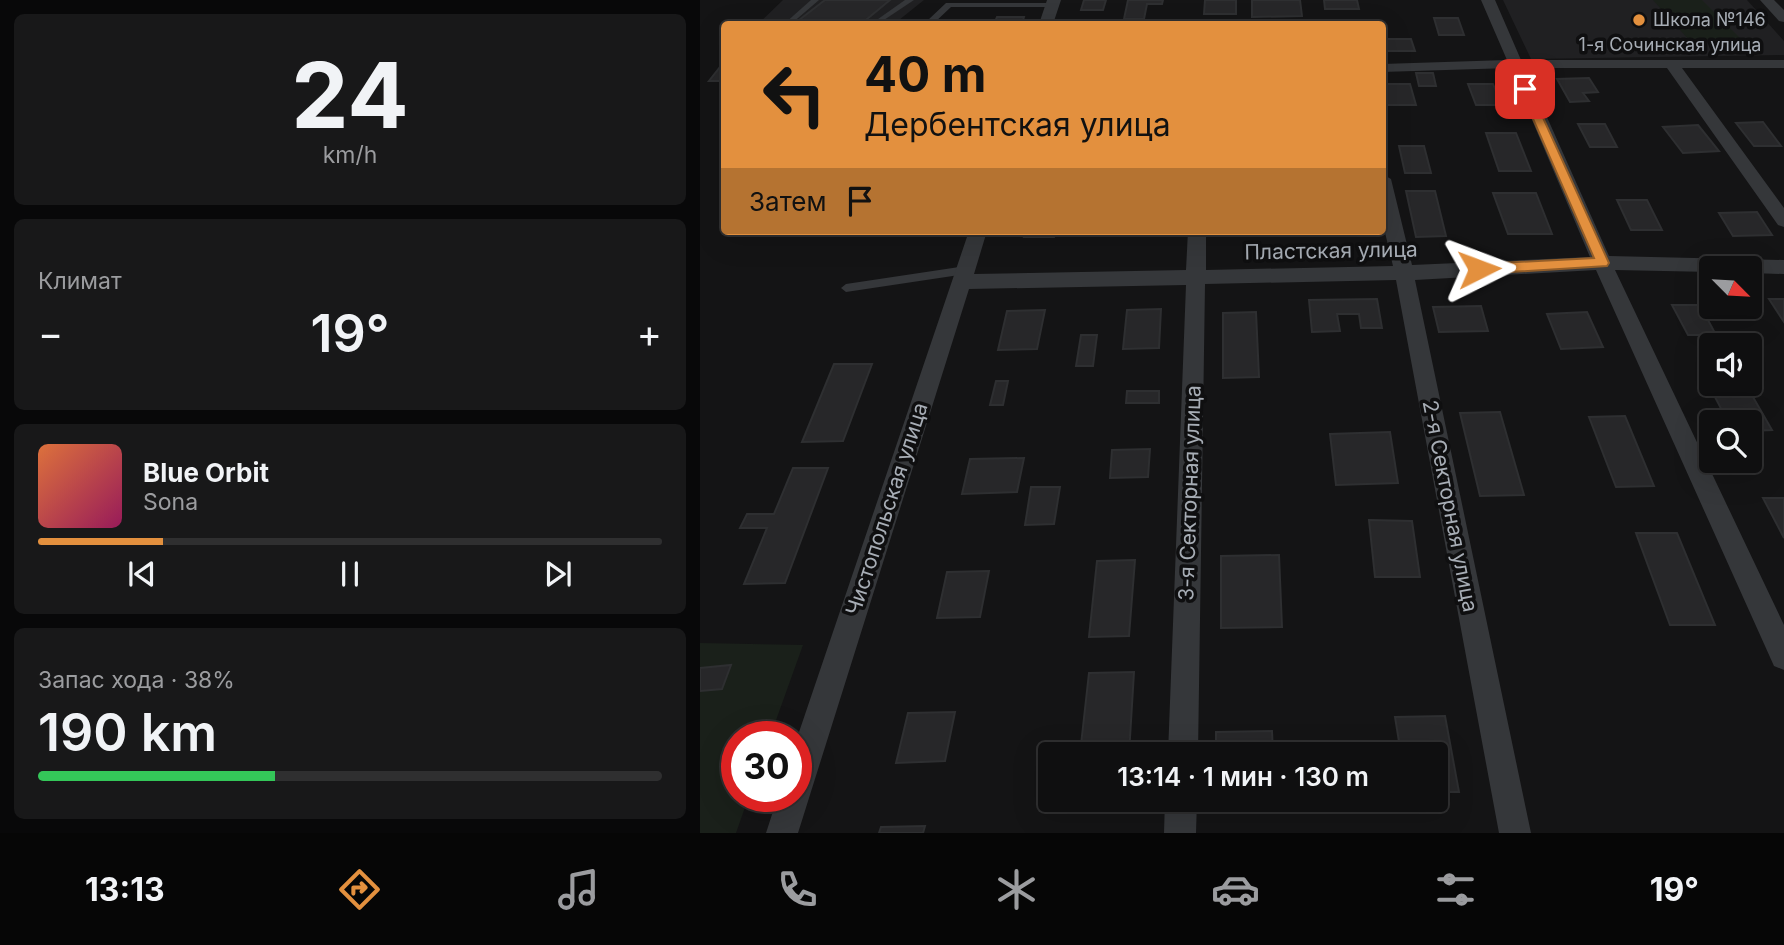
<!DOCTYPE html>
<html lang="ru">
<meta charset="utf-8">
<style>
:root{--surface:#0f0f10;--page:#181819;--text:#f1f3f6;--muted:#9b9c9f;--line:#2f2f30;--accent:#e3903e}
body{margin:0;font-family:Inter,sans-serif;background:var(--page);color:var(--text);height:100vh;display:flex;flex-direction:column;font-size:26px;white-space:nowrap}
*{box-sizing:border-box;margin:0}
p{font-size:23px;color:var(--muted)}
.icon{flex:none;width:38px;height:38px;fill:none;stroke:currentColor;stroke-width:2;stroke-linecap:round;stroke-linejoin:round}
.map{position:relative;flex:1;overflow:hidden}
.side{display:flex;flex-direction:column;gap:14px;padding:14px;background:#080809;width:700px}
.side>*{flex:none}
.top-card{position:absolute;left:21px;top:21px;width:665px;height:214px;border-radius:7px;box-shadow:0 7px 28px #0002,0 0 0 2px var(--line);background:#e3903e;color:#111;overflow:hidden}
.needle{width:46px;rotate:114deg}
.buttons{position:absolute;left:999px;top:256px;display:grid;gap:14px}
.buttons a{display:grid;place-items:center;width:63px;height:63px;border-radius:7px;background:var(--surface);box-shadow:0 7px 28px #0002,0 0 0 2px var(--line);font-size:35px}
.speed{position:absolute;left:21px;top:721px;display:flex;gap:14px;font-size:35px;font-weight:700;text-align:center}
.speed>*{display:grid;place-content:center;width:91px;height:91px;border-radius:50%;background:var(--surface);box-shadow:0 7px 28px #0002,0 0 0 2px var(--line);line-height:1}
.speed .limit{border:10px solid #d22;background:#fff;color:#111}
.pin{position:absolute;display:grid;place-items:center;width:60px;height:60px;color:#fff;margin:-30px;border-radius:14px;box-shadow:0 4px 10px #0006}
.me{position:absolute;width:77px;margin:-38px;rotate:87deg;stroke-linejoin:round;filter:drop-shadow(0 0 5px #0008)}
.turn{display:flex;align-items:center;gap:24px;height:147px;padding:0 28px;font-size:32px}
.turn .icon{width:91px;height:91px;stroke-width:2.5}
.turn b{display:block;font-size:49px;line-height:60px}
.then{display:flex;align-items:center;height:66px;padding:0 28px;background:#0003;gap:14px;font-size:26px}
.big{font-size:52px;font-weight:600;line-height:1.1}
.side .card{flex:1;display:flex;flex-direction:column;justify-content:center;gap:10px;min-width:0;padding:0 24px;border-radius:10px;background:var(--page)}
.side .dial{align-items:center;gap:0}
.dial b{font-size:91px;line-height:1}
.song{display:flex;align-items:center;gap:21px}
.cover{width:84px;height:84px;border-radius:10px;background:linear-gradient(135deg,hsl(20 70% 55%),hsl(330 70% 35%))}
.played{height:7px;border-radius:4px;background:linear-gradient(90deg,var(--accent) 20%,var(--line) 20%)}
.keys{display:flex;justify-content:space-around;direction:ltr}
.heat{display:flex;justify-content:space-between;align-items:center;font-size:38px;direction:ltr}
.charge{height:10px;border-radius:5px;background:linear-gradient(90deg,#34c759 38%,var(--line) 0)}
.trip{position:absolute;left:338px;top:742px;width:410px;height:70px;border-radius:7px;background:var(--surface);box-shadow:0 7px 28px #0002,0 0 0 2px var(--line);font-weight:600;line-height:70px;text-align:center}
.menu{display:flex;height:112px;justify-content:space-around;align-items:center;background:#060606;color:var(--muted)}
.menu .icon{width:49px;height:49px}
.menu .on{color:var(--accent)}
.menu b{font-size:32px;color:var(--text)}
main{display:flex;flex:1;min-height:0}
.map>svg:first-child{display:block}
.built{fill:#202022}
.green{fill:#1a201a}
.building{fill:#272729;stroke:#2e2f31;stroke-width:2}
.lines{fill:none;stroke-linecap:round;stroke-linejoin:round}
.lane{fill:#35373a;fill-rule:evenodd}
.street{fill:#35373a;fill-rule:evenodd}
.route{fill:#e3903e;stroke:#945e28;stroke-width:2}
.poi-dot{fill:#e3903e;stroke:#0f0f10;stroke-width:2.5}
.labels{text-anchor:middle;stroke-width:7;stroke-linejoin:round;paint-order:stroke}
.far-poi-label{font-size:18px;fill:#a7adb5;stroke:#0f0f10;text-anchor:start}
.far-street-label{font-size:18px;fill:#a7adb5;stroke:#0f0f10}
.street-label{font-size:21px;fill:#a7adb5;stroke:#0f0f10}
</style>
<main>
<section class="side">
<div class="card dial"><b>24</b><p>km/h</p></div>
<div class="card"><p>Климат</p>
<div class="heat"><a>−</a><b class="big">19°</b><a>+</a></div>
</div>
<div class="card">
<div class="song"><i class="cover"></i><div><b>Blue Orbit</b><p>Sona</p></div></div>
<div class="played"></div>
<div class="keys"><svg class="icon" aria-label="previous" viewBox="0 0 24 24"><path d="M18 5L8 12l10 7zM5 5v14"/></svg><svg class="icon" aria-label="pause" viewBox="0 0 24 24"><path d="M8 5v14M16 5v14"/></svg><svg class="icon" aria-label="next" viewBox="0 0 24 24"><path d="M6 5l10 7-10 7zM19 5v14"/></svg></div>
</div>
<div class="card"><p>Запас хода · 38%</p><b class="big">190 km</b><div class="charge"></div></div>
</section>
<div class="map">
<svg width="1084" height="833" viewBox="0 0 1084 833">
<rect width="100%" height="100%" fill="#141415"/>
<path class="built" d="M83 0H224L194 24H58Z
M803 0H1047L1084 41V55L831 59Z"/>
<path class="green" d="M953 0H1002L1040 38 989 40Z
M0 643 103 645 70 737H37V796H49L36 833H0Z"/>
<path class="building" d="M125 0H190L161 24H94Z
M384 0H406L403 10H381Z
M428 0H463L462 4H447L444 19H424Z
M505 0H536V14H504Z
M552 0H600L602 16 552 17Z
M624 0H657L659 9H625Z
M297 17H324L322 24H294Z
M734 18H758L764 35H739Z
M682 39H711L715 51H682Z
M24 62V81H9Z
M716 73H733L736 86H719Z
M889 78 898 92 883 93 889 101 870 102 857 79Z
M683 84H710L716 105H687Z
M768 84H793L802 105H776Z
M1063 122 1081 146H1054L1036 123Z
M878 124H905L917 147H890Z
M998 125 1019 151 983 153 963 127Z
M786 133H816L831 171H799Z
M699 146H724L731 173H705Z
M706 191H735L746 236 716 237Z
M793 193H836L852 234H808Z
M917 200H947L962 230H931Z
M1057 212 1072 235 1033 236 1019 213Z
M326 231H355L354 237H324Z
M677 299 682 328H661L659 314H637L640 331 612 332 609 300Z
M1069 299H1084V322Z
M972 305H1000L1016 335H988Z
M781 306 788 331 739 332 733 307Z
M461 309 459 348 423 349 427 310Z
M345 310 337 349 298 350 307 311Z
M556 312 559 377 523 378V313Z
M887 312 903 347 861 349 847 314Z
M381 335H397L393 366H376Z
M134 364H172L143 441 102 442Z
M296 381H308L303 405H290Z
M427 391H459V403H426Z
M1015 397H1053L1072 430 1050 431V422H1028Z
M800 412 824 495 780 496 760 413Z
M925 416 954 486 916 487 889 417Z
M690 432 698 483 636 485 630 434Z
M450 449 448 477 410 478 412 450Z
M324 458 317 492 262 494 270 459Z
M93 468H128L85 583 44 584 67 528H40L47 514H74Z
M331 487H360L354 524 325 525Z
M1063 498H1084V538Z
M669 520 712 521 720 577H675Z
M936 533H977L1015 625H970Z
M579 555 582 627 521 628V556Z
M435 560 429 636 389 637 397 561Z
M289 571 280 617 237 618 247 572Z
M31 665 22 689 0 691V668Z
M434 672 429 754H380L389 673Z
M255 712 245 761 196 763 208 713Z
M745 716 759 792H735V754H701L695 717Z
M572 731 573 754H516V732Z
M516 800H575L576 807 516 809Z
M225 826 223 833H179L181 827Z"/>
<g class="lines">
<path class="lane" d="M111 0H119L91 24H84Z
M205 0H214L178 24H171Z
M246 3H352L356 5 352 7H251L233 24H227V21Z
M266 266 271 270 266 274 146 292 141 288 146 284Z"/>
<path class="street" d="M347 0H361L353 24H339Z
M781 0H795L821 60H1084V68H982L1084 208V227L1078 225 967 68H825L909 256 1084 260V274L1050 273V268H1012V272L915 270 1084 625V670L1074 666 896 270 715 280 831 833H799L696 280 505 284 498 754H468L486 285 269 289 98 833H66L78 796H96V741L269 231H287L274 274 486 270 488 231H506V270L693 266 682 220V174L691 179 712 265 890 257 810 68 682 72V64L807 60Z
M1060 0H1074L1084 10V22L1079 21Z
M465 800H497L496 833H464Z"/>
</g>
<path class="route" d="M825 85 830 89 909 263 907 266 779 274 772 269 779 264 894 258 820 89Z"/>
<circle class="poi-dot" cx="939" cy="20" r="7"/>
<g class="labels">
<g class="far-poi-label">
<text x="953" y="26">Школа №146</text>
</g>
<g class="far-street-label">
<text x="970" y="51">1-я Сочинская улица</text>
</g>
<g class="street-label">
<text transform="translate(631 251) rotate(-1)" y="7">Пластская улица</text>
<text transform="translate(490 493) rotate(-88)" y="7">3-я Секторная улица</text>
<text transform="translate(750 506) rotate(79)" y="7">2-я Секторная улица</text>
<text transform="translate(187 509) rotate(-72)" y="7">Чистопольская улица</text>
</g>
</g>
</svg>
<div class="buttons">
<a><svg class="needle" viewBox="-14 -14 28 28"><path d="M0-13l5 13h-10z" fill="#e53935"/><path d="M0 13l5-13h-10z" fill="#9b9c9f"/></svg></a>
<a><svg class="icon" aria-label="sound" viewBox="0 0 24 24"><path d="M4 9h4l5-4v14l-5-4H4zM17 9q2 3 0 6"/></svg></a>
<a><svg class="icon" aria-label="search" viewBox="0 0 24 24"><circle cx="10" cy="10" r="6"/><path d="M15 15l6 6"/></svg></a>
</div>
<div class="speed"><div class="limit">30</div></div>
<div class="pin" style="left:825px;top:89px;background:#d93025"><svg class="icon" aria-label="arrive" viewBox="0 0 24 24"><path d="M6 21V4h12l-3 4 3 4H6"/></svg></div>
<svg class="me" style="left:779px;top:269px" viewBox="-20 -20 40 40"><path d="M0-17L14 15 0 8-14 15z" fill="#e3903e" stroke="#fff" stroke-width="4"/></svg>
<div class="trip">13:14 · 1 мин · 130 m</div>
<div class="top-card">
<div class="turn"><svg class="icon" aria-label="left" viewBox="0 0 24 24"><path d="M17 20v-9H6M10 6l-5 5 5 5"/></svg><div><b>40 m</b>Дербентская улица</div></div>
<div class="then">Затем<svg class="icon" aria-label="arrive" viewBox="0 0 24 24"><path d="M6 21V4h12l-3 4 3 4H6"/></svg></div>
</div>
</div>
</main>
<nav class="menu">
<b>13:13</b>
<svg class="icon on" aria-label="directions" viewBox="0 0 24 24"><path d="M12 3l9 9-9 9-9-9zM9 14v-3h6M13 9l2 2-2 2"/></svg>
<svg class="icon" aria-label="music" viewBox="0 0 24 24"><path d="M9 18V5l10-2v13"/><circle cx="6" cy="18" r="3"/><circle cx="16" cy="16" r="3"/></svg>
<svg class="icon" aria-label="phone" viewBox="0 0 24 24"><path d="M5 4h4l2 5-3 2q2 4 5 5l2-3 5 2v4C11 20 4 13 5 4z"/></svg>
<svg class="icon" aria-label="climate" viewBox="0 0 24 24"><path d="M12 3v18M4 7l16 10M4 17L20 7"/></svg>
<svg class="icon" aria-label="car" viewBox="0 0 24 24"><path d="M5 17H2v-5l4-1 3-4h7l3 4 3 1v5h-3M9 17h6M6 11h13"/><circle cx="7" cy="17" r="2"/><circle cx="17" cy="17" r="2"/></svg>
<svg class="icon" aria-label="filters" viewBox="0 0 24 24"><path d="M4 7h16M4 17h16"/><circle cx="9" cy="7" r="2"/><circle cx="15" cy="17" r="2"/></svg>
<b>19°</b>
</nav>
